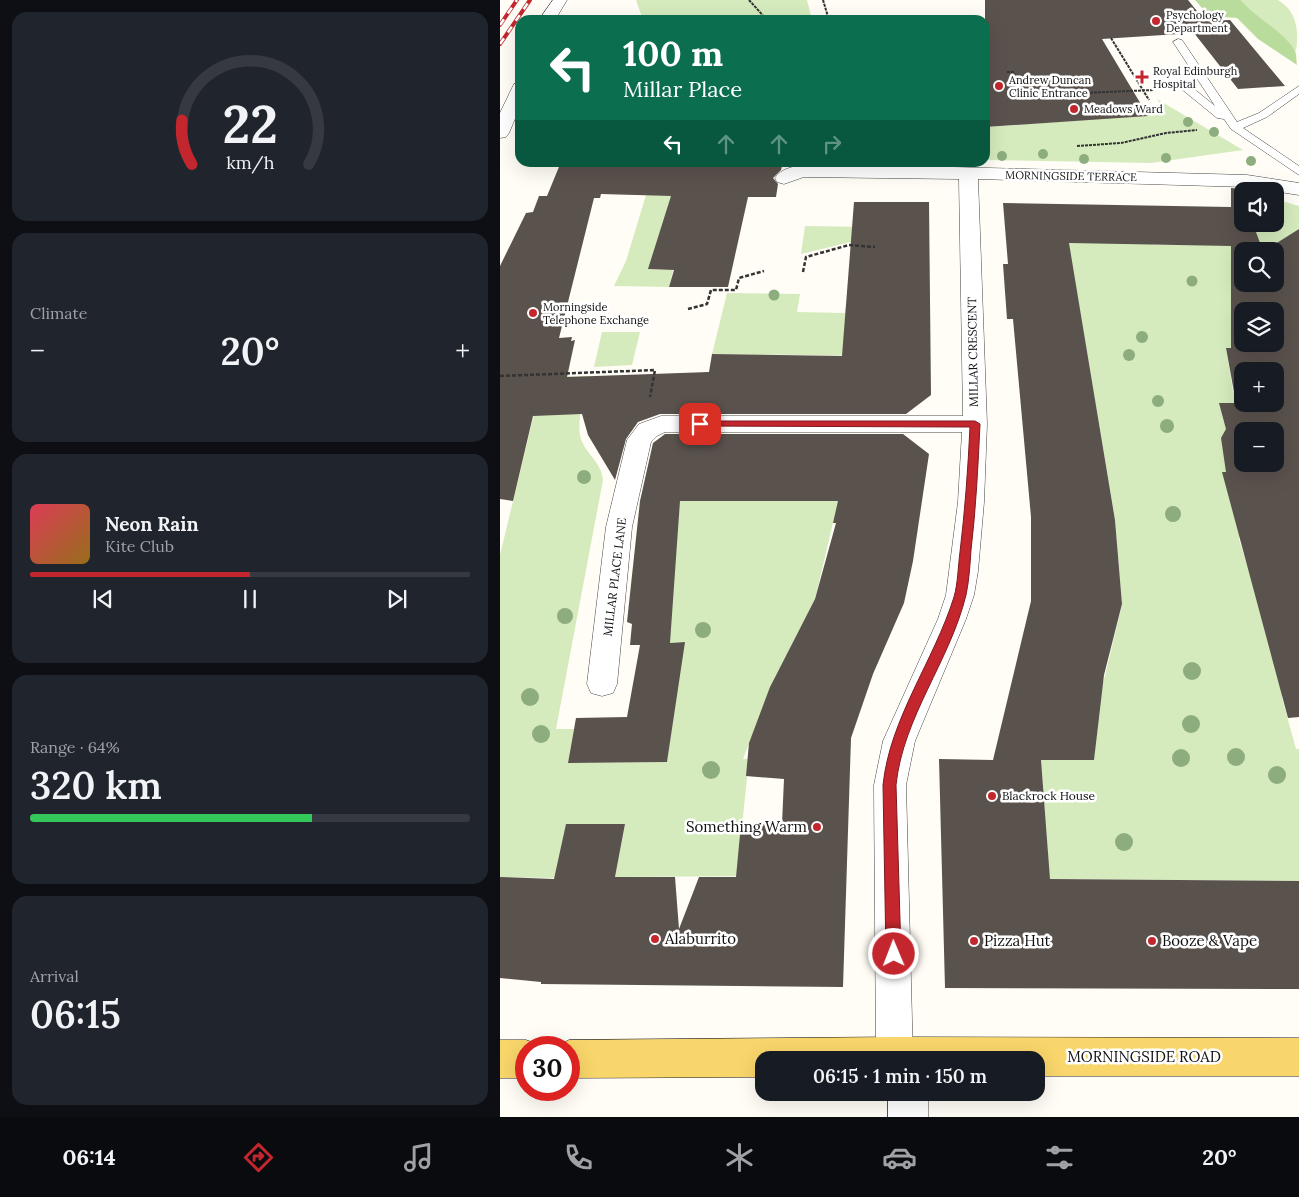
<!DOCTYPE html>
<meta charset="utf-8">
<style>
:root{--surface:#171b24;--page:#20242c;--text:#f1f3f6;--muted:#9ea1a6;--line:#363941;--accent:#c4262e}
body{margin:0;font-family:Lora,serif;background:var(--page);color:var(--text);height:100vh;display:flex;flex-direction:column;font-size:19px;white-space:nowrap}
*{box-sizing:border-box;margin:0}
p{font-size:16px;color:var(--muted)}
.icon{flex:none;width:28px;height:28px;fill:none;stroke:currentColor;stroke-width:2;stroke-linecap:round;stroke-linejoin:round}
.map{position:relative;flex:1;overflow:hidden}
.details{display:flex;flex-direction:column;gap:12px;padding:12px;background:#0d0f14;width:500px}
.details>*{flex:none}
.guide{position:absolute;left:15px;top:15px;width:475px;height:152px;border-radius:15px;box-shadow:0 5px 20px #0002;background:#0b6e4f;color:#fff;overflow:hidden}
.fabs{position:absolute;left:734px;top:182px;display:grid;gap:10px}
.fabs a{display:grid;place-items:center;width:50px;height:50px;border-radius:10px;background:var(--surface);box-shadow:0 5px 20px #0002;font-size:25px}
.speed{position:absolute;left:15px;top:1036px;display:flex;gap:10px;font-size:25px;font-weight:700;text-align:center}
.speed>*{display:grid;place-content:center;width:65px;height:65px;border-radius:50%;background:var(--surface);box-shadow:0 5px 20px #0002;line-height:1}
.speed .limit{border:8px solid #d22;background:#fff;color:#111}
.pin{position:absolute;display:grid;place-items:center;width:42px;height:42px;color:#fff;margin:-21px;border-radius:10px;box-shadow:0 2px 8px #0006}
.me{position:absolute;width:55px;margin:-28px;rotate:359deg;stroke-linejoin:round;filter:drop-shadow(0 0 4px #0008)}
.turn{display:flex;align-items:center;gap:18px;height:105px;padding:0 25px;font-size:22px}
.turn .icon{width:65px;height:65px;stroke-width:2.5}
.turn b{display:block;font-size:35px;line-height:42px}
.lanes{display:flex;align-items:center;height:48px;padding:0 25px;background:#0003;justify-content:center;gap:25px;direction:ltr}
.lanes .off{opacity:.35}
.big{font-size:38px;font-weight:600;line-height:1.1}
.details .tile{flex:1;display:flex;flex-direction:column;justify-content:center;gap:8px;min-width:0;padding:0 18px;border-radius:15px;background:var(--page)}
.details .dial{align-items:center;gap:0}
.dial svg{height:130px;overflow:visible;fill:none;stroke:var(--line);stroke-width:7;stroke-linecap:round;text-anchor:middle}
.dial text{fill:var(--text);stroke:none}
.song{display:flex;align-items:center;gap:15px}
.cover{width:60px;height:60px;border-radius:8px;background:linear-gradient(135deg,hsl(350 70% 55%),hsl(40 70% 35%))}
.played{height:5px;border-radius:2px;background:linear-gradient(90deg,var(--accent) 50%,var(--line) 50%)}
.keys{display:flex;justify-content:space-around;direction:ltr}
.heat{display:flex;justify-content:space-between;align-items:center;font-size:28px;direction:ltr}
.charge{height:8px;border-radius:4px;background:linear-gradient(90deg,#34c759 64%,var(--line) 0)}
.trip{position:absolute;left:255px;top:1051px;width:290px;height:50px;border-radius:15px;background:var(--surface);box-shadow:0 5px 20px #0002;font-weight:600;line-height:50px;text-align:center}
.menu{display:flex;height:80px;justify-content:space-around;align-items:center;background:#090b0e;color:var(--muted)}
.menu .icon{width:35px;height:35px}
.menu .on{color:var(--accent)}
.menu b{font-size:22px;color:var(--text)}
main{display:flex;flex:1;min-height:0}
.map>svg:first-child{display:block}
.green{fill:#d5ebbd}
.forest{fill:#b9dc9c}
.building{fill:#5a524d;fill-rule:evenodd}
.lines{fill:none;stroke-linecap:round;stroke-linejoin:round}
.service-casing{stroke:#444;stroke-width:1}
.minor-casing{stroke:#444;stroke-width:1}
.primary-casing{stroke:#222;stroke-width:1}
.path-far1{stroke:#333;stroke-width:2;stroke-dasharray:3 1;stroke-linecap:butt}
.path{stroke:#333;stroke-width:2.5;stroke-dasharray:4 2;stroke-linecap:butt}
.service{fill:#fff;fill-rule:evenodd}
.minor{fill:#fff;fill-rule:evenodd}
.primary{fill:#f9d66b;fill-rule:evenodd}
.rail-casing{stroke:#c4262e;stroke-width:4}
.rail{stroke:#fff;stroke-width:2.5;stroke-dasharray:7;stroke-linecap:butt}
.tree{fill:#8dad7f}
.route{fill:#c4262e;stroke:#7f191e}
.poi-dot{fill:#c4262e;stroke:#fff;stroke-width:2}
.labels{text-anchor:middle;stroke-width:5;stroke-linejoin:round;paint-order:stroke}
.far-poi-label{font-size:11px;fill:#111;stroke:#fff;text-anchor:start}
.far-street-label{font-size:11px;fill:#111;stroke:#fff}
.street-label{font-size:12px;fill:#111;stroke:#fff}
.poi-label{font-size:12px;fill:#111;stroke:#fff;text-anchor:start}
.near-poi-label{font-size:15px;fill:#111;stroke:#fff;text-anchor:start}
.near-street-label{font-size:15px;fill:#111;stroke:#fff}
</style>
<main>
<section class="details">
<div class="tile dial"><svg viewBox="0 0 100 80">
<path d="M14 69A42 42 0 1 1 86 69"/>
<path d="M14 69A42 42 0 0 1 8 42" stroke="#c4262e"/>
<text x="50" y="56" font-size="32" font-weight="700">22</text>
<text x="50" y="72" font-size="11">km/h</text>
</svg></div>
<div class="tile"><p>Climate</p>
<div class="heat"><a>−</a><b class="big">20°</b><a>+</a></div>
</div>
<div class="tile">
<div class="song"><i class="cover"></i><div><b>Neon Rain</b><p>Kite Club</p></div></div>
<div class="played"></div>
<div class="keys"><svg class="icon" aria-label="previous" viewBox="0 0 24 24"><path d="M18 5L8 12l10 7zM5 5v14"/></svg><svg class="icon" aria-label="pause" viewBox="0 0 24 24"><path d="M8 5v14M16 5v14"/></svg><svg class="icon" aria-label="next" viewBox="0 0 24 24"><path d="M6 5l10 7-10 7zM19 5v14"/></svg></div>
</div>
<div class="tile"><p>Range · 64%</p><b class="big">320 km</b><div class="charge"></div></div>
<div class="tile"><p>Arrival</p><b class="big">06:15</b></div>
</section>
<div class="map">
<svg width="799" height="1117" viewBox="0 0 799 1117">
<rect width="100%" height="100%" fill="#fffdf5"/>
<path class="green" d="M136 0H307L312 20H143Z
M741 0H778C797 11 799 31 796 51 779 32 756 20 741 0Z
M657 99 743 150 651 163 485 160V127L666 114Z
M146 195 193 196 149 269 173 270 169 287 114 286 126 261Z
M775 199 799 206V229L775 251H742V284H746L732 296V337L742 338V344H775L789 349 726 348 733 392H742V400H736L744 431 742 434H726L721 438 723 444 730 448H742V464H754L757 475 739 539 747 565 779 566 782 698 796 749H799V881L545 879 548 855 542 775 533 760 600 696 622 605 615 519 574 275 562 232 651 234 653 245H675L757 236 753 224H775Z
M305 226 372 227 380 235 301 254Z
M227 293 300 294 297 312 345 313 346 306H376L377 356 212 354Z
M102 332H140L132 365 94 367Z
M87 376C84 392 76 424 81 439 86 454 102 463 103 480L56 729H74L68 763 167 762 184 642 170 643 145 501H348L333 523 315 599 276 675 243 759H249L238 864 273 876 115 877 125 825 54 878 0 877V555L43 377Z"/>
<path class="forest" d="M695 0H741C756 19 781 29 794 49 797 53 796 60 797 65L758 39 737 18 709 16Z"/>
<path class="building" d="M485 0H688L705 21 730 20 785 86 738 89 694 33 602 39 648 116 485 127Z
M61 162H283L281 170 273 178 278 184 276 197H248L228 287H169L174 270 148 269 171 196 101 194 100 198H94L59 338 72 337 71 341 75 340 67 377 209 372 212 354 342 356 354 202H429L431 395 406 414H160L138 422 126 439 115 480 88 435 82 414 33 416 13 501 0 499V266L26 213 33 212 39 196H47Z
M731 188 742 189V224H753L763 251H742V284H775V251H764L799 229V717L788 718 722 472H726L721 438 726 429 719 403H736L726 348H731V246L569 243 615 520 622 604 604 675 594 760H541L550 879 799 881V989L445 988 439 759 493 760 531 601V517L513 319H507L503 264H508L503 203 731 207ZM742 311H775V344H742ZM742 371H775V404H742ZM742 431H775V464H742Z
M165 434H403L429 454 413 561 404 603 373 674 351 738 343 987 41 984V982L0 978V877L54 879 66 824H125L115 877H175L179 929 199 877H236L241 824H282L284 779 246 776 249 743 270 687 315 599 336 523H333L338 501H180L170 643 185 642 167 762 68 763 76 718 127 717 140 645H130L132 624 127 622 140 501 153 443Z"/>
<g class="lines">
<defs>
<path id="service" d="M678 39 682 40 737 122 759 113 799 86V94L767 117 743 128 799 166V175L731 129 724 119 717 118 668 78V74H676L715 106 673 42Z"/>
<path id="minor" d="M53 0H67L55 20H39Z
M20 83V107L9 133 6 137 0 138V113L12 88 14 84Z
M338 164 747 175 799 183V195L747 187 478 179 487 424 484 502 478 571 474 595 466 619 415 741 406 785 413 1060H377L376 1056 374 785 383 741 438 619 446 595 458 502 462 432H165L157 436 151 442 132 527 117 684 113 693 102 696 91 693 87 684 106 527 127 440 139 424 161 416H463L459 179 304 177 284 184 277 182 275 178C286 161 320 165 338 164Z
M388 1092H428V1117H388Z"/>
<path id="primary" d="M395 1037 799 1038V1076H536V1060H264V1077L69 1078V1048H54L69 1040Z
M0 1040H26L40 1045 41 1048H26V1078H0Z"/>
</defs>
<use href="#service" class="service-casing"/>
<use href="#minor" class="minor-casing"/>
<use href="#primary" class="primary-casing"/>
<path class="path-far1" d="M249 0 267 20
M323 0 329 20
M611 38 649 100
M507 72H513L524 93 536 95 653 90
M577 146 621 143 666 133 697 130"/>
<path class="path" d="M303 272 306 257 349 245 375 247
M188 309 207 304 211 290H236L239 278 264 271
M0 376 155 370 150 397"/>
<use href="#service" class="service"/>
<use href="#minor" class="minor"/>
<use href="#primary" class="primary"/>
<defs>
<path id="rail" d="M0 25 17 0
M0 44 30 0"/>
</defs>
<use href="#rail" class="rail-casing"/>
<use href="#rail" class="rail"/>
</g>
<g class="tree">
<circle cx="688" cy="122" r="5"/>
<circle cx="714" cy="132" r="5"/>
<circle cx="543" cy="154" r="5"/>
<circle cx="502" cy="156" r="5"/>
<circle cx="666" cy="158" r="5"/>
<circle cx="584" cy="159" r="5"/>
<circle cx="751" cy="161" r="5"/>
<circle cx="692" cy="281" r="5.5"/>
<circle cx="274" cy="295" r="5.5"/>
<circle cx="642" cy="337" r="6"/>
<circle cx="629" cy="355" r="6"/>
<circle cx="658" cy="401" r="6"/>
<circle cx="667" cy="426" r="7"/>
<circle cx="84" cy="477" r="7"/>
<circle cx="673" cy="514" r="8"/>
<circle cx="65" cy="616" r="8"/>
<circle cx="203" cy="630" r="8"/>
<circle cx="692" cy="671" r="9"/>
<circle cx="30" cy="697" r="9"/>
<circle cx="691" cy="724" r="9"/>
<circle cx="41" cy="734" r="9"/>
<circle cx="736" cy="757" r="9"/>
<circle cx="681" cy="758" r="9"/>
<circle cx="211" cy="770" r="9"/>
<circle cx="777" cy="775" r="9"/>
<circle cx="624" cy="842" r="9"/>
</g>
<path class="route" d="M200 421H475L480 424C478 466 476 508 471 550 470 565 469 581 466 595 450 661 403 717 396 785L401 954 399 959 394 961 388 959 386 954 383 785C390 718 434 661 454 597 458 583 458 567 460 552 465 510 468 469 470 427L196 426 195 424Z"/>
<g class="poi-dot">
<circle cx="656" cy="21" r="5"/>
<path d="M639.5 69.5h5v5h5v5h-5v5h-5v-5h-5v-5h5z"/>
<circle cx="499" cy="86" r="5"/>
<circle cx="574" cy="109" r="5"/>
<circle cx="33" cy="313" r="5"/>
<circle cx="492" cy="796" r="5"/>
<circle cx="317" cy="827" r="5"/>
<circle cx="155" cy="939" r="5"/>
<circle cx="474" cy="941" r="5"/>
<circle cx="652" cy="941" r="5"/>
</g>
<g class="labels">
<g class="far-poi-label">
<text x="666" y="19">Psychology<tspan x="666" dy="13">Department</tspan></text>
<text x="653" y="75">Royal Edinburgh<tspan x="653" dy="13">Hospital</tspan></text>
<text x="509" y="84">Andrew Duncan<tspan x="509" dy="13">Clinic Entrance</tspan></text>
<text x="584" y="113">Meadows Ward</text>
<text x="43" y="311">Morningside<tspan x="43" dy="13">Telephone Exchange</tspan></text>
</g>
<g class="far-street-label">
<text transform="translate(571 176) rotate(1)" y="4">MORNINGSIDE TERRACE</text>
</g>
<g class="street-label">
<text transform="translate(473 352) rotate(-91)" y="4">MILLAR CRESCENT</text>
<text transform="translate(115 577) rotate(-83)" y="4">MILLAR PLACE LANE</text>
</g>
<g class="poi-label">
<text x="502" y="800">Blackrock House</text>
</g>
<g class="near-poi-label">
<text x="307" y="832" text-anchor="end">Something Warm</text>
<text x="165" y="944">Alaburrito</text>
<text x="484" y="946">Pizza Hut</text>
<text x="662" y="946">Booze &amp; Vape</text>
</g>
<g class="near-street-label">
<text x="644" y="1062">MORNINGSIDE ROAD</text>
</g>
</g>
</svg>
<div class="fabs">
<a><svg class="icon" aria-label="sound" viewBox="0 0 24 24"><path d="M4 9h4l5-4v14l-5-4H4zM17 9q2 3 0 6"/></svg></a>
<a><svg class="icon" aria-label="search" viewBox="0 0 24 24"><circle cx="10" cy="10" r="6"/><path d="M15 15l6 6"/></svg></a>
<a><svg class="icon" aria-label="layers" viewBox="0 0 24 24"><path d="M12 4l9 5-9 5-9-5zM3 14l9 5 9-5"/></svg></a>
<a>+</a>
<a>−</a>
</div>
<div class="speed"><div class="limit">30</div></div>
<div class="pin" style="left:200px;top:424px;background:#d93025"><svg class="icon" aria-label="arrive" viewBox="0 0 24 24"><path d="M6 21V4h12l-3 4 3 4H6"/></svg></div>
<svg class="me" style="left:394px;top:954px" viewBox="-20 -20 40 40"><circle r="17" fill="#c4262e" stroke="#fff" stroke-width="3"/><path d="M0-11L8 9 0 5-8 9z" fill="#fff"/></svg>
<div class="trip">06:15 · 1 min · 150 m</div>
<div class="guide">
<div class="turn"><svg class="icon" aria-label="left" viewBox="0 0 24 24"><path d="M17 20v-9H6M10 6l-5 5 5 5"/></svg><div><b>100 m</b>Millar Place</div></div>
<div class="lanes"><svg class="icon" aria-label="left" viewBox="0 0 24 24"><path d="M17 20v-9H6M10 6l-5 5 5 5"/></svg><svg class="icon off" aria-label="ahead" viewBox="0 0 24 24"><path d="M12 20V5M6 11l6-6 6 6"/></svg><svg class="icon off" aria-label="ahead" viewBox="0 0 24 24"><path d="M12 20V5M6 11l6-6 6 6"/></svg><svg class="icon off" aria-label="right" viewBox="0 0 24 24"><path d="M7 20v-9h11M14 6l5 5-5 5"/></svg></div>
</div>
</div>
</main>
<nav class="menu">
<b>06:14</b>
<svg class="icon on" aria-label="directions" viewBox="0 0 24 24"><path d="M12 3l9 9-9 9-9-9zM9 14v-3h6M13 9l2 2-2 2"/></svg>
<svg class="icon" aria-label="music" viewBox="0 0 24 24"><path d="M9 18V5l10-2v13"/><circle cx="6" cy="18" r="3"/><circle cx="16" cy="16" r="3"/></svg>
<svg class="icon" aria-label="phone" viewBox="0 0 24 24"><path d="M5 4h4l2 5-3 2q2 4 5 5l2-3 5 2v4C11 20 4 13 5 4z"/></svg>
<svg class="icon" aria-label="climate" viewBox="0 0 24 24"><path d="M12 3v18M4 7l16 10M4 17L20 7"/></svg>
<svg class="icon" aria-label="car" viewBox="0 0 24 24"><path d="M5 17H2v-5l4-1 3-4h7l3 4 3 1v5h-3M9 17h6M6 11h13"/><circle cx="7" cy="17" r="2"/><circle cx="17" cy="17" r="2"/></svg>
<svg class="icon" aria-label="filters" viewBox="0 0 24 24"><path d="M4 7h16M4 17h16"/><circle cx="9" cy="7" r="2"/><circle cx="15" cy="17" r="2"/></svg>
<b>20°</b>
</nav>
